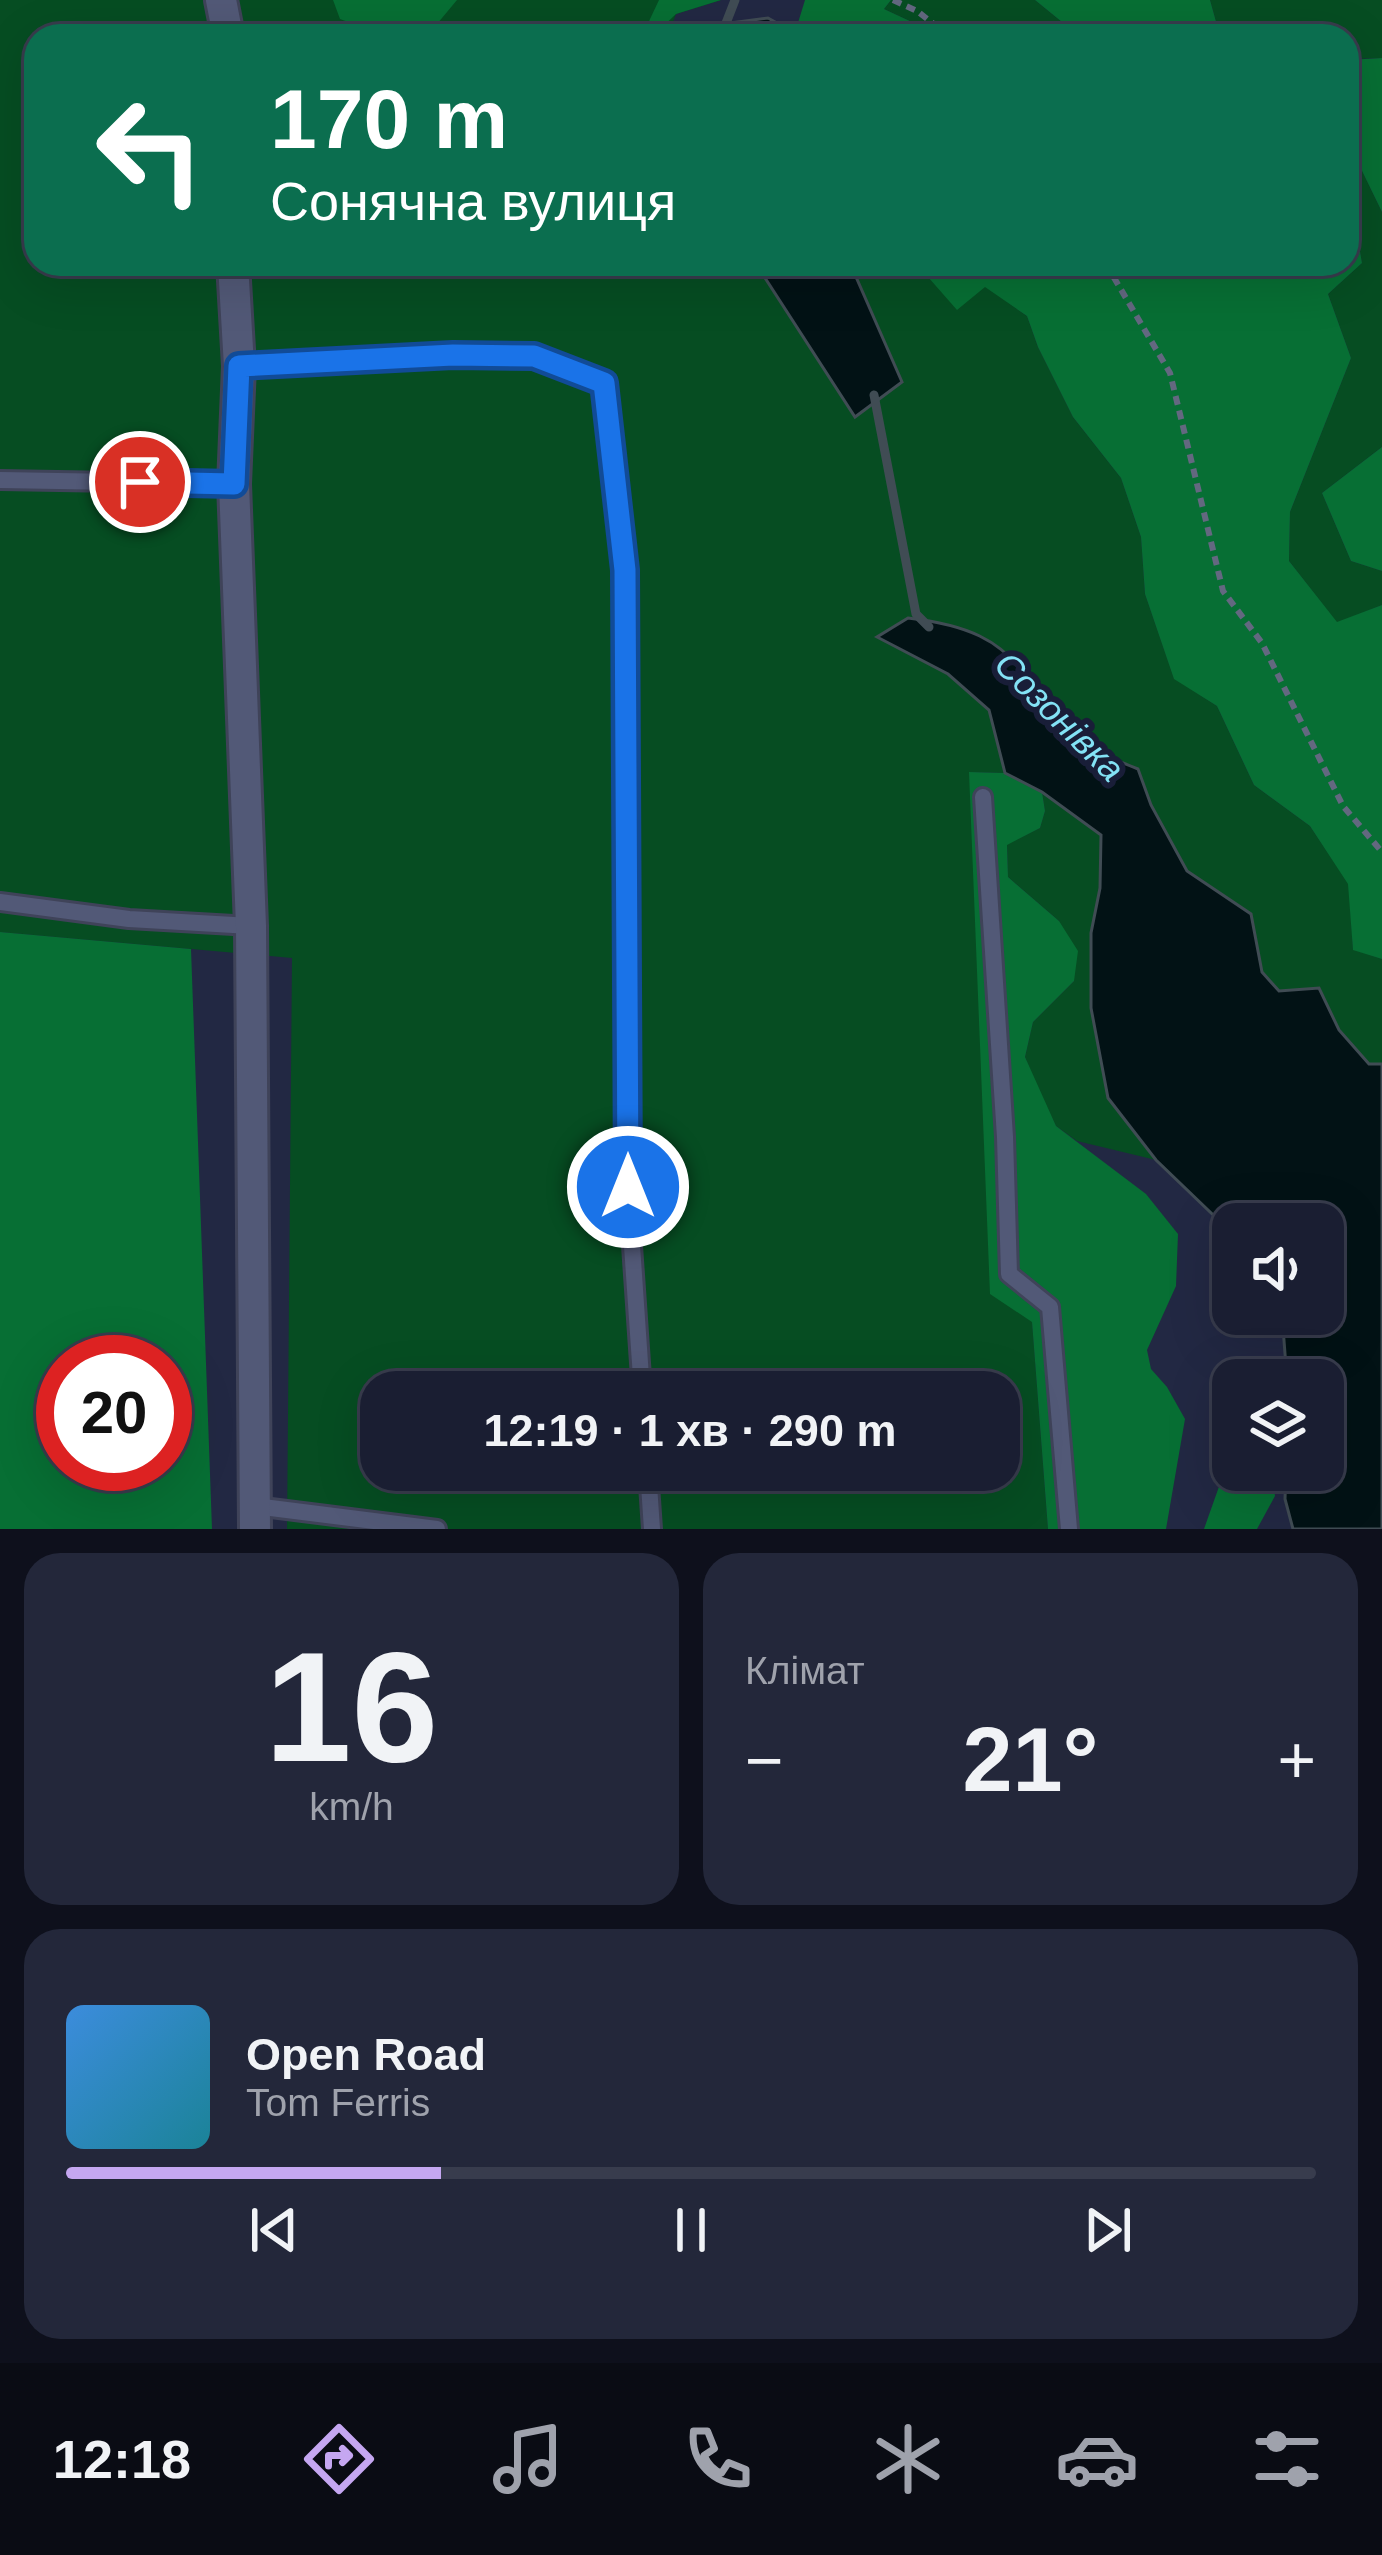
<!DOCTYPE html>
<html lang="uk">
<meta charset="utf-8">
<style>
:root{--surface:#1a1e32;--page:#23273a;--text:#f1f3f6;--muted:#9fa2ac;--line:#383c4d;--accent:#c5a7f1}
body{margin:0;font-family:Helvetica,sans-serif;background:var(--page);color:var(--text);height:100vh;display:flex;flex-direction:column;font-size:45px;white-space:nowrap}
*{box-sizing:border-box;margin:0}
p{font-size:39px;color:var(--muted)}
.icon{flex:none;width:66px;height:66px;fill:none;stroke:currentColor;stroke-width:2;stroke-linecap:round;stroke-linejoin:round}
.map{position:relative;height:1529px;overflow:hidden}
.side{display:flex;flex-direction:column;gap:24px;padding:24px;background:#0e101c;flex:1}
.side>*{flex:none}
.guide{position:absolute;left:24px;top:24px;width:1335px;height:252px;border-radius:36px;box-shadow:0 12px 48px #0002,0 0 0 3px var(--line);background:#0b6e4f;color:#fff;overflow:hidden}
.fabs{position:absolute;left:1212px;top:1203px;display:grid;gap:24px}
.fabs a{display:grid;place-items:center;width:132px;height:132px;border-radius:24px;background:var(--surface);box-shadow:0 12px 48px #0002,0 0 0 3px var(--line);font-size:60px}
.speed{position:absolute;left:36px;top:1335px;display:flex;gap:24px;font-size:60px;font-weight:700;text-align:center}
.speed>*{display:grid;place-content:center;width:156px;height:156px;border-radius:50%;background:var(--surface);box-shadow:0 12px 48px #0002,0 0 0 3px var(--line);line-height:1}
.speed .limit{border:18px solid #d22;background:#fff;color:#111}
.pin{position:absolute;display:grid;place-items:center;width:102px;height:102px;color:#fff;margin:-51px;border:6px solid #fff;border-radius:50%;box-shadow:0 3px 12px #0007}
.me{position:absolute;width:132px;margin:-66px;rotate:0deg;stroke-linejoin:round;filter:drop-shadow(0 0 9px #0008)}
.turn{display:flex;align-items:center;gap:42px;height:252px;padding:0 48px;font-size:54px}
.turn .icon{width:156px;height:156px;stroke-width:2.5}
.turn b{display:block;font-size:84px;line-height:102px}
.big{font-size:90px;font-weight:800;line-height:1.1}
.side .card{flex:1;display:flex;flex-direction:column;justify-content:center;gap:18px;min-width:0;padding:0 42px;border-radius:36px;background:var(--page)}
.side .dial{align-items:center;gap:0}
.dial b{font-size:156px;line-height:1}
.song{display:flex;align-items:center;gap:36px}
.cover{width:144px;height:144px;border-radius:18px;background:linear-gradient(135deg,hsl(210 70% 55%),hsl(190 70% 35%))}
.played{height:12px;border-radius:6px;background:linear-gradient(90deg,var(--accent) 30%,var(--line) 30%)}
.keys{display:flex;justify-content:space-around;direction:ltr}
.heat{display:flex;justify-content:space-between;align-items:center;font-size:66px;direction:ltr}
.side .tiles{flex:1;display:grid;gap:24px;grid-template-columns:1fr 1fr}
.card:last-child{grid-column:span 2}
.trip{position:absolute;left:360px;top:1371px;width:660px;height:120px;border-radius:36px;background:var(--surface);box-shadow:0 12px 48px #0002,0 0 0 3px var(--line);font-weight:800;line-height:120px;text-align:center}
.menu{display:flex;height:192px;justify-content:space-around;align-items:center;background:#0a0c14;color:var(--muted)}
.menu .icon{width:84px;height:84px}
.menu .active{color:var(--accent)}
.menu b{font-size:54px;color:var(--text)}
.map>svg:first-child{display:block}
.green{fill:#064d22;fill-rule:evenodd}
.forest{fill:#076f34;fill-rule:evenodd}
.water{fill:#021215;stroke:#404c54;stroke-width:3}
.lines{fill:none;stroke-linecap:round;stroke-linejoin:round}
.stream{stroke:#404c54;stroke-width:9}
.service-casing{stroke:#3f4359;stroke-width:22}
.minor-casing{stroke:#3f4359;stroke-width:36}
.path{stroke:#636880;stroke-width:6;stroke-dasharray:9 6;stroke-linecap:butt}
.service{stroke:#525977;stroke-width:16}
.minor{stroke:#525977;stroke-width:30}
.route-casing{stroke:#114b97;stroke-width:30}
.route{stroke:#1a73e8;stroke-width:21}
.labels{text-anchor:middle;stroke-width:12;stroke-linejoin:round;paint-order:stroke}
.water-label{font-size:36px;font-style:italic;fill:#83e2f5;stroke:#191e38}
</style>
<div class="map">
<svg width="1382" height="1529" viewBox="0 0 1382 1529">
<rect width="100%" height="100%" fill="#222843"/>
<path class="green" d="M0 0H721L676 14 668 36H36V264H756L855 417 856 277 839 264H930L922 268 985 286 1027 316 1038 347 1073 417 1121 478 1141 537 1145 594 1174 678 1217 706 1254 785 1310 826 1349 884 1353 949 1382 959V1064H1369L1339 1030 1319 988 1279 991 1262 972 1251 914 1187 871 1151 805 1138 769 1072 741 1048 725 1019 664 878 637 948 674 989 711 1005 773 969 772 1032 1321 1048 1529H287L292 958 0 932ZM381 1392H999V1470H381Z
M891 0H1035L1073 31V36H942L884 9Z
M1210 0H1382V58L1347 59V36H1220Z
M1347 140 1382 212V447L1322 493 1351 561 1382 571V605L1337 623 1289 561 1290 512 1351 358 1328 294 1362 263 1347 175Z
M1042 792 1101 835 1100 888 1091 933 1108 1098 1156 1160 1077 1141 1056 1126 1041 1097 1025 1057 1033 1022 1074 981 1059 921 1008 877 1007 844 1040 828 1045 811Z"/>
<path class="forest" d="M333 0H457L427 36H386L340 19Z
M659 0H721L676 14 653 36H642Z
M805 0H891L884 9 942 36H794Z
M1035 0H1210L1220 36H1073V31Z
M1382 58V212L1347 140V60Z
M1347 175 1362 263 1328 294 1351 358 1290 512 1289 561 1337 622 1382 605V959L1353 950 1348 884 1310 826 1254 785 1217 706 1174 679 1145 594 1141 537 1121 478 1073 417 1038 347 1027 316 985 287 957 310 921 269 930 264H1347Z
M1382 447V571L1351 561 1322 493Z
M969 772 1005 773 1042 792 1045 811 1040 828 1007 845 1008 877 1059 921 1078 951 1074 981 1033 1022 1025 1057 1056 1126 1146 1194 1178 1234 1176 1286 1147 1350 1151 1369 1167 1387 1185 1419 1166 1529H1048L1032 1322 990 1294Z
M0 932 191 949 212 1529H0ZM63 1362H165V1464H63Z
M1233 1460V1470H1271L1275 1496 1257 1529H1204L1227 1464Z"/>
<path class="water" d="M768 18 791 31 789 36H711L716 25Z
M756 264H839L856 277 902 382 855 417Z
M908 618C960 624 1006 637 1031 687 1038 701 1042 719 1053 728 1077 748 1110 757 1138 769L1151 805 1187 871 1251 914 1262 972 1279 991 1319 988 1339 1030 1369 1064H1382V1529H1293L1285 1499 1286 1470H1323V1380H1287L1282 1314H1323V1224H1233V1234L1156 1160 1108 1098 1091 1008V933L1100 888 1101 835 1042 792 1005 773 989 710 948 674 877 637Z"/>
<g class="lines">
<path class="stream" d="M721 36 735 0
M874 395 916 614 929 627"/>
<defs>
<path id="service" d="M239 366 453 355 534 356 605 383 625 570 628 1187 642 1392
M0 480 234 484
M983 797 1005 1137 1009 1274 1050 1307 1069 1529
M0 902 129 919 251 926
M648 1470 652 1529
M255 1506 437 1529"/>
<path id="minor" d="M221 0 228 36
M233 264 239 366 234 484 251 926 255 1529"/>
</defs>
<use href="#service" class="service-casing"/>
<use href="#minor" class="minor-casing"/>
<path class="path" d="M893 0 917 11 949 36
M1106 264 1170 373 1223 591 1262 643 1343 806 1382 852"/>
<use href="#service" class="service"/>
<use href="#minor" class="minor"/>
</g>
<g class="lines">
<defs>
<path id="route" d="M140 482 234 484 239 366 453 355 534 356 604 383 625 570 628 1187"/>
</defs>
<use href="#route" class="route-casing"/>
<use href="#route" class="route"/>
</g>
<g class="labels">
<g class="water-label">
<text transform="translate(1060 716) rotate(45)" y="13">Созонівка</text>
</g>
</g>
</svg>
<div class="fabs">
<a><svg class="icon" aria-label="sound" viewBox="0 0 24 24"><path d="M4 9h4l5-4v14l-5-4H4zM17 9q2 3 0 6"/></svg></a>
<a><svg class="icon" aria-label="layers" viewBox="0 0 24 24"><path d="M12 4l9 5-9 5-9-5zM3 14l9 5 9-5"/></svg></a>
</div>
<div class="speed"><div class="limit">20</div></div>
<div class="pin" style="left:140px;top:482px;background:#d93025"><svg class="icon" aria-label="arrive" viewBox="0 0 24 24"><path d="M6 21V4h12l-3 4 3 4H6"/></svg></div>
<svg class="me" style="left:628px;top:1187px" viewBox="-20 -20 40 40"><circle r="17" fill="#1a73e8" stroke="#fff" stroke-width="3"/><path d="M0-11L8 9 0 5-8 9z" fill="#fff"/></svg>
<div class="trip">12:19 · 1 хв · 290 m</div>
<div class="guide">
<div class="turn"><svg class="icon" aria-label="left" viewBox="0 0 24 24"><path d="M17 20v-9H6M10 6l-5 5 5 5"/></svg><div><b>170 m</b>Сонячна вулиця</div></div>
</div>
</div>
<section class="side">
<div class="tiles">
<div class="card dial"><b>16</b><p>km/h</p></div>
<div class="card"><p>Клімат</p>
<div class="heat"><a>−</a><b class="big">21°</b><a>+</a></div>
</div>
<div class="card">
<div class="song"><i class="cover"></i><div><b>Open Road</b><p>Tom Ferris</p></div></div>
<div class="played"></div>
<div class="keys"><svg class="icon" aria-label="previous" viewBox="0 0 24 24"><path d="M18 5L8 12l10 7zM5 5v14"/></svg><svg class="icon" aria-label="pause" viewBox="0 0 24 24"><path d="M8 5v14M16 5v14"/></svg><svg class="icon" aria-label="next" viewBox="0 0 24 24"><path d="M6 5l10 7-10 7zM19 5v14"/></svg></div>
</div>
</div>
</section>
<nav class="menu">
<b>12:18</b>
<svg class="icon active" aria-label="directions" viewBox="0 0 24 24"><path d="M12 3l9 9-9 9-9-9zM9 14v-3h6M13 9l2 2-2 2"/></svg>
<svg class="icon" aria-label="music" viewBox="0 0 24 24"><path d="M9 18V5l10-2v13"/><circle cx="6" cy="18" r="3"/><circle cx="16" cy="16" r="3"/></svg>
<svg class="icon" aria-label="phone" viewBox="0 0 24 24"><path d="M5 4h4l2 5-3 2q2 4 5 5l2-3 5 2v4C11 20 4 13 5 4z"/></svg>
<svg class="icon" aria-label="climate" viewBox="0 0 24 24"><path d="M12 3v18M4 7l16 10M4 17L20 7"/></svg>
<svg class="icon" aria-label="car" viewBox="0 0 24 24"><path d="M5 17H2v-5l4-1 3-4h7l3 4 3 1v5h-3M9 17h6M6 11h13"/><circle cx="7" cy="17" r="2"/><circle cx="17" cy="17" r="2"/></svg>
<svg class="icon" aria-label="filters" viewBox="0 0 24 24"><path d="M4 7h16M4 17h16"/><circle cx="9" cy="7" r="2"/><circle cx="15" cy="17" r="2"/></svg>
</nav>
